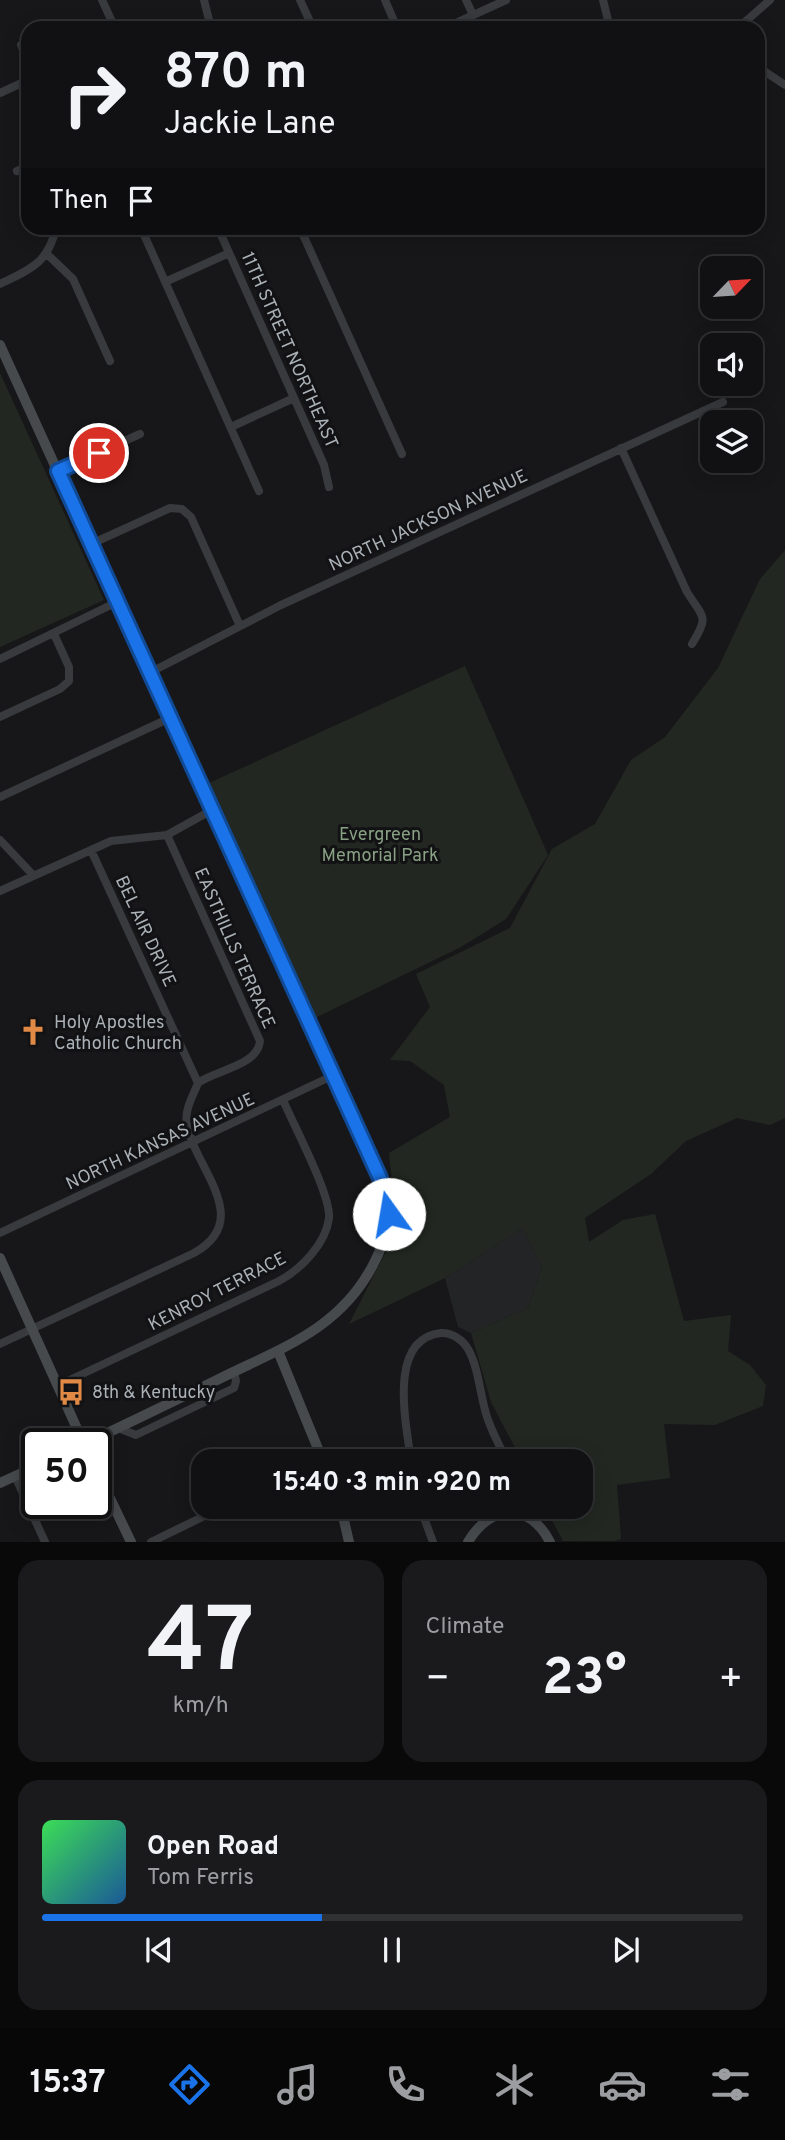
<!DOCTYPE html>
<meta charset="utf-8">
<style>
:root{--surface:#111113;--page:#1a1a1c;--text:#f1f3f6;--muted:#9c9da0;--line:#303133;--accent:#1a73e8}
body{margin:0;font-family:Overpass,sans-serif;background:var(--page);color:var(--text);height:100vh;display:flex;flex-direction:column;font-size:26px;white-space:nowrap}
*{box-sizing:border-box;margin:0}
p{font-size:23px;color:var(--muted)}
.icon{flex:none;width:38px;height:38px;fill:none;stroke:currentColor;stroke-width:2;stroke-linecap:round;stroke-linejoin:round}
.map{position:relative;height:1542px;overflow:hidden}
.sheet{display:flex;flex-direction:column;gap:18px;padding:18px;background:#09090a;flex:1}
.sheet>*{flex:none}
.top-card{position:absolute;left:21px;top:21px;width:744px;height:214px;border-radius:21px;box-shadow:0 4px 18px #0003,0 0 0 2px var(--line);background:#111113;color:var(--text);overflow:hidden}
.needle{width:46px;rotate:65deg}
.controls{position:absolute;left:700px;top:256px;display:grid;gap:14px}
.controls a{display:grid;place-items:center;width:63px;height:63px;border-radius:14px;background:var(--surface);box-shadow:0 4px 18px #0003,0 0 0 2px var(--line);font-size:35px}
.speed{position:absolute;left:21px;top:1428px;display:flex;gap:14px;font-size:35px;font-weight:700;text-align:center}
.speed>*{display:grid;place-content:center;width:91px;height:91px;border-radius:50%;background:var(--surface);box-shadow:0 4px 18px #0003,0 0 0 2px var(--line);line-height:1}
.speed .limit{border:4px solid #111;border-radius:10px;background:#fff;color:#111}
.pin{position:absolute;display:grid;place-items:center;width:60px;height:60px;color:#fff;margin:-30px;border:4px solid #fff;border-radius:50%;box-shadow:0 2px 7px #0007}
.me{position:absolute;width:77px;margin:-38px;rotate:347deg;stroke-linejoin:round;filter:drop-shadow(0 0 5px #0008)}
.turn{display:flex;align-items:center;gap:24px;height:147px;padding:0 28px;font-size:32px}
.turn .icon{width:91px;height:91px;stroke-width:2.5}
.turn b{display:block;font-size:49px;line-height:60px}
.then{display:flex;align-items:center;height:66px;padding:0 28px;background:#0003;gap:14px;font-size:26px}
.big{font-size:52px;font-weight:700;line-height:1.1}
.sheet .widget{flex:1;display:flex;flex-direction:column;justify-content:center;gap:10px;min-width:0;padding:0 24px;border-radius:21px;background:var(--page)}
.sheet .dial{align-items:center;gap:0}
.dial b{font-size:91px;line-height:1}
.song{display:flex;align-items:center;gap:21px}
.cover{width:84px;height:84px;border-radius:10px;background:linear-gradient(135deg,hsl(130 70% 55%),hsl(210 70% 35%))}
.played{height:7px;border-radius:4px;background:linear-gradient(90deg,var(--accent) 40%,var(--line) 40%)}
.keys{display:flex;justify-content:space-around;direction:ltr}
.heat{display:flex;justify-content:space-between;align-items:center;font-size:38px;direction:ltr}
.sheet .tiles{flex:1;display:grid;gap:18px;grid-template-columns:1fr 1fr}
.widget:last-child{grid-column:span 2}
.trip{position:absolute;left:191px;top:1449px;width:402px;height:70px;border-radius:21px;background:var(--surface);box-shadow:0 4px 18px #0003,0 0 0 2px var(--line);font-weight:700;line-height:70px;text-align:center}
.menu{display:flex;height:112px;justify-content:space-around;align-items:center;background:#070708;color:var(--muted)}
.menu .icon{width:49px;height:49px}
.menu .selected{color:var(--accent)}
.menu b{font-size:32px;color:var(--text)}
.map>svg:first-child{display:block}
.built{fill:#232426}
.green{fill:#222821}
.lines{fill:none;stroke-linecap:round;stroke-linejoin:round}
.street{stroke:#383a3d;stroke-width:8}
.secondary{stroke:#464a4d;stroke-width:10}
.route-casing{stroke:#114b97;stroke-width:18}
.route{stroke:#1a73e8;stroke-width:12}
.labels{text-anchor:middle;stroke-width:6;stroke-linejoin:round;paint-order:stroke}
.street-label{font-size:18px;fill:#aab1b7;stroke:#121214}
.park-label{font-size:18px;fill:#88a083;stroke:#121214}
.poi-label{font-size:18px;fill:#aab1b7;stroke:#121214;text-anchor:start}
</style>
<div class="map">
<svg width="785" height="1542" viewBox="0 0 785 1542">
<rect width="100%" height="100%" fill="#171719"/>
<path class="built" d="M523 1228 542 1267 528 1308 471 1333 458 1327 445 1278Z"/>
<path class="green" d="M0 373 104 600 0 647Z
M785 550V1118L770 1125 737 1118 686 1141 651 1174 585 1218 589 1242 623 1220 655 1214 684 1321 731 1315 728 1351 750 1365 766 1385 763 1406 715 1425 664 1424 670 1478 617 1485 621 1539 615 1541H563L545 1507H581V1461H522L491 1402 471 1333 528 1308 542 1267 523 1228 445 1278 349 1324 397 1230 389 1153 450 1117 444 1085 410 1061 390 1060 430 1007 416 974 510 928 552 849 595 824 631 760 665 737 718 668 760 579Z
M465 666 548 855 506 919 461 947 315 1018 207 784Z"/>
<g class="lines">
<path class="street" d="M102 0 115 28
M204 0 211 28
M300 0 313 28
M385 0 397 28
M466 0 473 15
M603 0 610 28
M445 28 506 0
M738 28 770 0
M21 45 28 62
M758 67 785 85
M0 93 28 80
M17 171 28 166
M141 228 259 491
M218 228 324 465 329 487
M300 228 402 454
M47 254 73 279 110 361
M165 282 229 253
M0 284C31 269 48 263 56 228
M231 427 294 398
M621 448 687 592C703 618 710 615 692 644
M58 471 140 434
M91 544 170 508 182 509 191 517 240 626
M0 659 117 602
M149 673 281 605 723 402
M0 717 60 689 69 681V667L54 634
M0 797 170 718
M167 835 260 1041C258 1066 215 1070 198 1083
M0 840 33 875
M0 891 111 841 167 835 212 810
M0 1233 332 1076
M0 1344 194 1253C255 1219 194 1168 187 1124 184 1110 193 1096 198 1083L91 850
M57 1386 279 1281C300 1270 326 1244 329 1218 331 1195 294 1126 283 1100
M118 1428 136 1435 234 1388 236 1381 234 1372
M411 1461C407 1427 386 1339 441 1333 451 1332 463 1340 468 1349 479 1368 480 1396 487 1417 492 1432 500 1447 507 1461
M15 1476 45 1542
M420 1507 433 1542
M151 1542 223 1507"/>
<path class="secondary" d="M0 345 380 1179C392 1211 389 1235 373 1265 339 1330 281 1348 219 1379 174 1401 129 1423 84 1444
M0 1258 84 1444
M278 1351 323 1461
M96 1469 131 1542
M0 1483 37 1466
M341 1507 349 1542
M468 1542C490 1504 530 1502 550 1542"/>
</g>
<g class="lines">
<defs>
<path id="route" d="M99 453 58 471 380 1178 389 1214"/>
</defs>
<use href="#route" class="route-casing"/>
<use href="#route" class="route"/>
</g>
<defs>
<symbol id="church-bare" viewBox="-9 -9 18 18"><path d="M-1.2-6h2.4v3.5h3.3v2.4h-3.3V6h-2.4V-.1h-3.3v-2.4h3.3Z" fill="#e18a46" stroke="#121214" stroke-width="2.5" paint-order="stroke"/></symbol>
<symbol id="bus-bare" viewBox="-9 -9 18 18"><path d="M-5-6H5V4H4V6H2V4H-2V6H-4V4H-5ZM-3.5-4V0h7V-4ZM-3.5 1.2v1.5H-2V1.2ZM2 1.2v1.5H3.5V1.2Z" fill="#e18a46" stroke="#121214" stroke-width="2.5" paint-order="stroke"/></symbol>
</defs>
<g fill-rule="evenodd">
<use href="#church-bare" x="14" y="1013" width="38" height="38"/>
<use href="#bus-bare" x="52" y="1373" width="38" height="38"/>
</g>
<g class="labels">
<g class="street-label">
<text transform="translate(290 350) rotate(66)" y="6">11TH STREET NORTHEAST</text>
<text transform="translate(428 520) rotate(-25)" y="6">NORTH JACKSON AVENUE</text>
<text transform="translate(146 931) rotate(65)" y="6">BEL AIR DRIVE</text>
<text transform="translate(235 948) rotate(66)" y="6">EASTHILLS TERRACE</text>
<text transform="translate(160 1141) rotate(-25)" y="6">NORTH KANSAS AVENUE</text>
<text transform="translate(217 1291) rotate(-27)" y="6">KENROY TERRACE</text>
</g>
<g class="park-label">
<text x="380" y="840">Evergreen<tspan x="380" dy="21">Memorial Park</tspan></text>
</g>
<g class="poi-label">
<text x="54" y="1028">Holy Apostles<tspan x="54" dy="21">Catholic Church</tspan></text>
<text x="92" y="1398">8th &amp; Kentucky</text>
</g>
</g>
</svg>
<div class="controls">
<a><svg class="needle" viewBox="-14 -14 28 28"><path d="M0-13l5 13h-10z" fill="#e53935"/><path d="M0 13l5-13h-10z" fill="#9c9da0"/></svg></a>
<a><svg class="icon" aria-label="sound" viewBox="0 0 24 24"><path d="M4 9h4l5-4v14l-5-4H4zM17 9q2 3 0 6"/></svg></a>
<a><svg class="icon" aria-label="layers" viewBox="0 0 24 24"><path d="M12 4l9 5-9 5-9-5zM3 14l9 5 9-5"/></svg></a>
</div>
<div class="speed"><div class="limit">50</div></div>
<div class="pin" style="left:99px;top:453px;background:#d93025"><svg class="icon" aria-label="arrive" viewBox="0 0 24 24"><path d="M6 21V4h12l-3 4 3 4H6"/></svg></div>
<svg class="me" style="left:389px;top:1214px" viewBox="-20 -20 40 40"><circle r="19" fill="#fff"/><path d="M0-13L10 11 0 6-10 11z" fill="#1a73e8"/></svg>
<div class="trip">15:40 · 3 min · 920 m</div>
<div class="top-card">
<div class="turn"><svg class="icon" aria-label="right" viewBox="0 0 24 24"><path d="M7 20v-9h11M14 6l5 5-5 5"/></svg><div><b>870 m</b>Jackie Lane</div></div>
<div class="then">Then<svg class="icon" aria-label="arrive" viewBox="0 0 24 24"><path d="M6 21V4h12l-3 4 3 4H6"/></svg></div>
</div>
</div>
<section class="sheet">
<div class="tiles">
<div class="widget dial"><b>47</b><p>km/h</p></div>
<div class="widget"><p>Climate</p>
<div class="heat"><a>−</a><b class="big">23°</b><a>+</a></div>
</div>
<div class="widget">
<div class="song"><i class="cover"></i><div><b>Open Road</b><p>Tom Ferris</p></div></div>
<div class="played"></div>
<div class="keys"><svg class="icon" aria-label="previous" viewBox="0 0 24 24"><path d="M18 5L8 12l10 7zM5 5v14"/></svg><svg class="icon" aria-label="pause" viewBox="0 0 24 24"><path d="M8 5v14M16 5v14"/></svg><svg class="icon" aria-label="next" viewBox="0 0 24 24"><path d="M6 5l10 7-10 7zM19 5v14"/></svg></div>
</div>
</div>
</section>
<nav class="menu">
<b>15:37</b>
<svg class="icon selected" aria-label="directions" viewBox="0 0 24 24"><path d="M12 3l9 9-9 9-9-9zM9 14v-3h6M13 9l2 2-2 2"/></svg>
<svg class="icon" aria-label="music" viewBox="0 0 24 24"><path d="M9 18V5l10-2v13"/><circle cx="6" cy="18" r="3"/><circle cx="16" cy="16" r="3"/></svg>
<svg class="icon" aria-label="phone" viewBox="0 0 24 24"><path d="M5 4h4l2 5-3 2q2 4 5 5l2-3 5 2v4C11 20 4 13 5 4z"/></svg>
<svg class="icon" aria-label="climate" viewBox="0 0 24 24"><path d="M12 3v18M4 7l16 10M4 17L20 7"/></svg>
<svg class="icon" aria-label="car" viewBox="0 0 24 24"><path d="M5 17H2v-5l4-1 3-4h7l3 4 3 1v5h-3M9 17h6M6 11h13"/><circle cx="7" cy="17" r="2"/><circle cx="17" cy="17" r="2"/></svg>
<svg class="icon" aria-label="filters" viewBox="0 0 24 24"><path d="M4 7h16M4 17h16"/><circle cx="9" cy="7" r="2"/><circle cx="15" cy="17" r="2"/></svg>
</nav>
